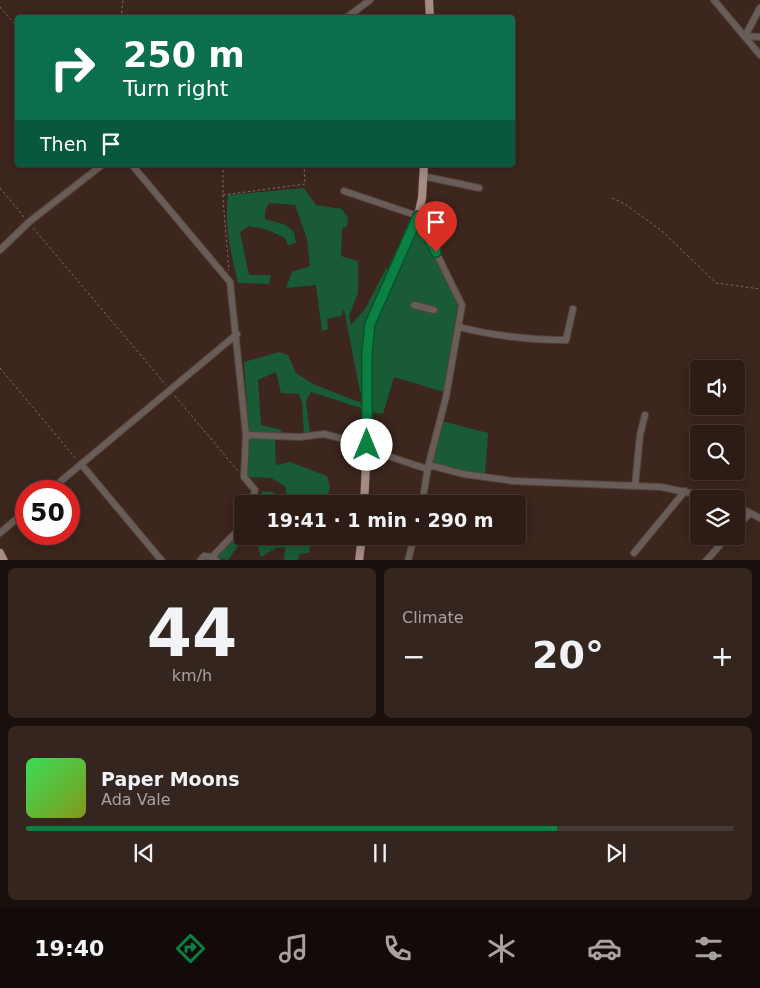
<!DOCTYPE html>
<meta charset="utf-8">
<style>
:root{--surface:#2d1c16;--page:#35251f;--text:#f1f3f6;--muted:#a7a1a1;--line:#483a35;--accent:#0b8043}
body{margin:0;font-family:"DejaVu Sans",sans-serif;background:var(--page);color:var(--text);height:100vh;display:flex;flex-direction:column;font-size:19px;white-space:nowrap}
*{box-sizing:border-box;margin:0}
p{font-size:16px;color:var(--muted)}
.icon{flex:none;width:28px;height:28px;fill:none;stroke:currentColor;stroke-width:2;stroke-linecap:round;stroke-linejoin:round}
.map{position:relative;height:560px;overflow:hidden}
.side{display:flex;flex-direction:column;gap:8px;padding:8px;background:#190f0c;flex:1}
.side>*{flex:none}
.top-card{position:absolute;left:15px;top:15px;width:500px;height:152px;border-radius:5px;box-shadow:0 2px 12px #0003,0 0 0 1px var(--line);background:#0b6e4f;color:#fff;overflow:hidden}
.buttons{position:absolute;left:690px;top:360px;display:grid;gap:10px}
.buttons a{display:grid;place-items:center;width:55px;height:55px;border-radius:5px;background:var(--surface);box-shadow:0 2px 12px #0003,0 0 0 1px var(--line);font-size:25px}
.speed{position:absolute;left:15px;top:480px;display:flex;gap:10px;font-size:25px;font-weight:700;text-align:center}
.speed>*{display:grid;place-content:center;width:65px;height:65px;border-radius:50%;background:var(--surface);box-shadow:0 2px 12px #0003,0 0 0 1px var(--line);line-height:1}
.speed .limit{border:8px solid #d22;background:#fff;color:#111}
.pin{position:absolute;display:grid;place-items:center;width:42px;height:42px;color:#fff;margin:-51px -21px;border-radius:50% 50% 50% 0;rotate:-45deg;box-shadow:0 0 5px #0007}
.pin .icon{rotate:45deg}
.me{position:absolute;width:55px;margin:-28px;rotate:0deg;stroke-linejoin:round;filter:drop-shadow(0 0 4px #0008)}
.turn{display:flex;align-items:center;gap:18px;height:105px;padding:0 25px;font-size:22px}
.turn .icon{width:65px;height:65px;stroke-width:2.5}
.turn b{display:block;font-size:35px;line-height:42px}
.then{display:flex;align-items:center;height:48px;padding:0 25px;background:#0003;gap:10px;font-size:19px}
.big{font-size:38px;font-weight:700;line-height:1.1}
.side .widget{flex:1;display:flex;flex-direction:column;justify-content:center;gap:8px;min-width:0;padding:0 18px;border-radius:8px;background:var(--page)}
.side .dial{align-items:center;gap:0}
.dial b{font-size:65px;line-height:1}
.song{display:flex;align-items:center;gap:15px}
.cover{width:60px;height:60px;border-radius:8px;background:linear-gradient(135deg,hsl(130 70% 55%),hsl(70 70% 35%))}
.played{height:5px;border-radius:2px;background:linear-gradient(90deg,var(--accent) 75%,var(--line) 75%)}
.keys{display:flex;justify-content:space-around;direction:ltr}
.heat{display:flex;justify-content:space-between;align-items:center;font-size:28px;direction:ltr}
.side .tiles{flex:1;display:grid;gap:8px;grid-template-columns:1fr 1fr}
.widget:last-child{grid-column:span 2}
.trip{position:absolute;left:234px;top:495px;width:292px;height:50px;border-radius:5px;background:var(--surface);box-shadow:0 2px 12px #0003,0 0 0 1px var(--line);font-weight:700;line-height:50px;text-align:center}
.dock{display:flex;height:80px;justify-content:space-around;align-items:center;background:#120b09;color:var(--muted)}
.dock .icon{width:35px;height:35px}
.dock .selected{color:var(--accent)}
.dock b{font-size:22px;color:var(--text)}
.map>svg:first-child{display:block}
.green{fill:#195b36}
.lines{fill:none;stroke-linecap:round;stroke-linejoin:round}
.minor-casing{stroke:#57413a;stroke-width:8}
.major-casing{stroke:#57413a;stroke-width:9}
.path{stroke:#806c65;stroke-width:1;stroke-dasharray:2.5 2.5;stroke-linecap:butt}
.minor{stroke:#695d59;stroke-width:6}
.major{stroke:#a58c85;stroke-width:8}
.route-casing{stroke:#07532c;stroke-width:12}
.route{stroke:#0b8043;stroke-width:9}
</style>
<div class="map">
<svg width="760" height="561" viewBox="0 0 760 561">
<rect width="100%" height="100%" fill="#3c261e"/>
<path class="green" d="M304 188 316 205 342 209 348 218 347 226 342 229 341 256 358 261V293L349 316 351 325 365 309 387 267 388 274 366 328 364 393 360 392 344 309 341 316 327 319 328 329 322 331 316 285 286 288 292 272 310 266 307 239 295 205 269 203 265 211V219L286 225 294 232 296 243 288 245 285 238 268 230 249 226 240 232 249 275H271L269 284 238 283C231 253 224 226 228 195Z
M416 228 423 230 458 303 444 392 394 377 383 414 371 412 370 355 374 323Z
M279 352 288 355 296 373 313 384 364 404V409L311 392 306 401 310 434 304 435 302 403 299 394 281 393 276 372 258 380 261 425 282 430 275 440 276 465 290 462 327 476 330 487 325 504H269L260 501 262 491 273 492 277 500H285L286 487 271 478 247 477 249 436 244 362Z
M442 421 488 433 485 475 432 464Z
M242 529V536H311L309 553 300 554 298 560H284L285 547 276 548 261 557 256 542 240 543 228 560 216 558Z"/>
<g class="lines">
<defs>
<path id="minor" d="M714 0 760 55
M760 8 745 36 760 37
M346 18 370 0
M132 165 230 282 246 435 244 477 255 490 251 504
M423 176 479 188
M344 191 418 216 462 305 446 397 428 467 422 504
M0 250 29 222 102 165
M414 305 434 310
M459 327C494 336 529 340 566 340L573 309
M246 435 300 437 324 434 367 445
M367 449 424 468 433 466 463 474 513 481 661 487 718 499
M81 464 162 561
M635 486 640 435 645 415
M49 491 237 334
M736 506 760 518
M736 528 750 513
M0 533 26 511
M634 553 685 491
M212 557 239 529 242 523
M200 561 204 556 212 557 217 561
M408 561 414 536
M706 561 728 536"/>
<path id="major" d="M429 0 430 18
M364 504 367 445V353L370 324 418 216 422 198 424 165
M0 553 4 561
M359 561 362 536"/>
</defs>
<use href="#minor" class="minor-casing"/>
<use href="#major" class="major-casing"/>
<path class="path" d="M0 7 18 28
M121 18 123 0
M223 165V199L229 271
M0 188 24 217
M223 195 305 184 304 165
M612 198 625 204 662 231 716 283 760 289
M33 228 166 385
M0 368 77 460
M175 396 238 471"/>
<use href="#minor" class="minor"/>
<use href="#major" class="major"/>
</g>
<g class="lines">
<defs>
<path id="route" d="M367 445V353L370 324 418 216 436 252"/>
</defs>
<use href="#route" class="route-casing"/>
<use href="#route" class="route"/>
</g>
</svg>
<div class="buttons">
<a><svg class="icon" aria-label="sound" viewBox="0 0 24 24"><path d="M4 9h4l5-4v14l-5-4H4zM17 9q2 3 0 6"/></svg></a>
<a><svg class="icon" aria-label="search" viewBox="0 0 24 24"><circle cx="10" cy="10" r="6"/><path d="M15 15l6 6"/></svg></a>
<a><svg class="icon" aria-label="layers" viewBox="0 0 24 24"><path d="M12 4l9 5-9 5-9-5zM3 14l9 5 9-5"/></svg></a>
</div>
<div class="speed"><div class="limit">50</div></div>
<div class="pin" style="left:436px;top:252px;background:#d93025"><svg class="icon" aria-label="arrive" viewBox="0 0 24 24"><path d="M6 21V4h12l-3 4 3 4H6"/></svg></div>
<svg class="me" style="left:367px;top:445px" viewBox="-20 -20 40 40"><circle r="19" fill="#fff"/><path d="M0-13L10 11 0 6-10 11z" fill="#0b8043"/></svg>
<div class="trip">19:41 · 1 min · 290 m</div>
<div class="top-card">
<div class="turn"><svg class="icon" aria-label="right" viewBox="0 0 24 24"><path d="M7 20v-9h11M14 6l5 5-5 5"/></svg><div><b>250 m</b>Turn right</div></div>
<div class="then">Then<svg class="icon" aria-label="arrive" viewBox="0 0 24 24"><path d="M6 21V4h12l-3 4 3 4H6"/></svg></div>
</div>
</div>
<section class="side">
<div class="tiles">
<div class="widget dial"><b>44</b><p>km/h</p></div>
<div class="widget"><p>Climate</p>
<div class="heat"><a>−</a><b class="big">20°</b><a>+</a></div>
</div>
<div class="widget">
<div class="song"><i class="cover"></i><div><b>Paper Moons</b><p>Ada Vale</p></div></div>
<div class="played"></div>
<div class="keys"><svg class="icon" aria-label="previous" viewBox="0 0 24 24"><path d="M18 5L8 12l10 7zM5 5v14"/></svg><svg class="icon" aria-label="pause" viewBox="0 0 24 24"><path d="M8 5v14M16 5v14"/></svg><svg class="icon" aria-label="next" viewBox="0 0 24 24"><path d="M6 5l10 7-10 7zM19 5v14"/></svg></div>
</div>
</div>
</section>
<nav class="dock">
<b>19:40</b>
<svg class="icon selected" aria-label="directions" viewBox="0 0 24 24"><path d="M12 3l9 9-9 9-9-9zM9 14v-3h6M13 9l2 2-2 2"/></svg>
<svg class="icon" aria-label="music" viewBox="0 0 24 24"><path d="M9 18V5l10-2v13"/><circle cx="6" cy="18" r="3"/><circle cx="16" cy="16" r="3"/></svg>
<svg class="icon" aria-label="phone" viewBox="0 0 24 24"><path d="M5 4h4l2 5-3 2q2 4 5 5l2-3 5 2v4C11 20 4 13 5 4z"/></svg>
<svg class="icon" aria-label="climate" viewBox="0 0 24 24"><path d="M12 3v18M4 7l16 10M4 17L20 7"/></svg>
<svg class="icon" aria-label="car" viewBox="0 0 24 24"><path d="M5 17H2v-5l4-1 3-4h7l3 4 3 1v5h-3M9 17h6M6 11h13"/><circle cx="7" cy="17" r="2"/><circle cx="17" cy="17" r="2"/></svg>
<svg class="icon" aria-label="filters" viewBox="0 0 24 24"><path d="M4 7h16M4 17h16"/><circle cx="9" cy="7" r="2"/><circle cx="15" cy="17" r="2"/></svg>
</nav>
